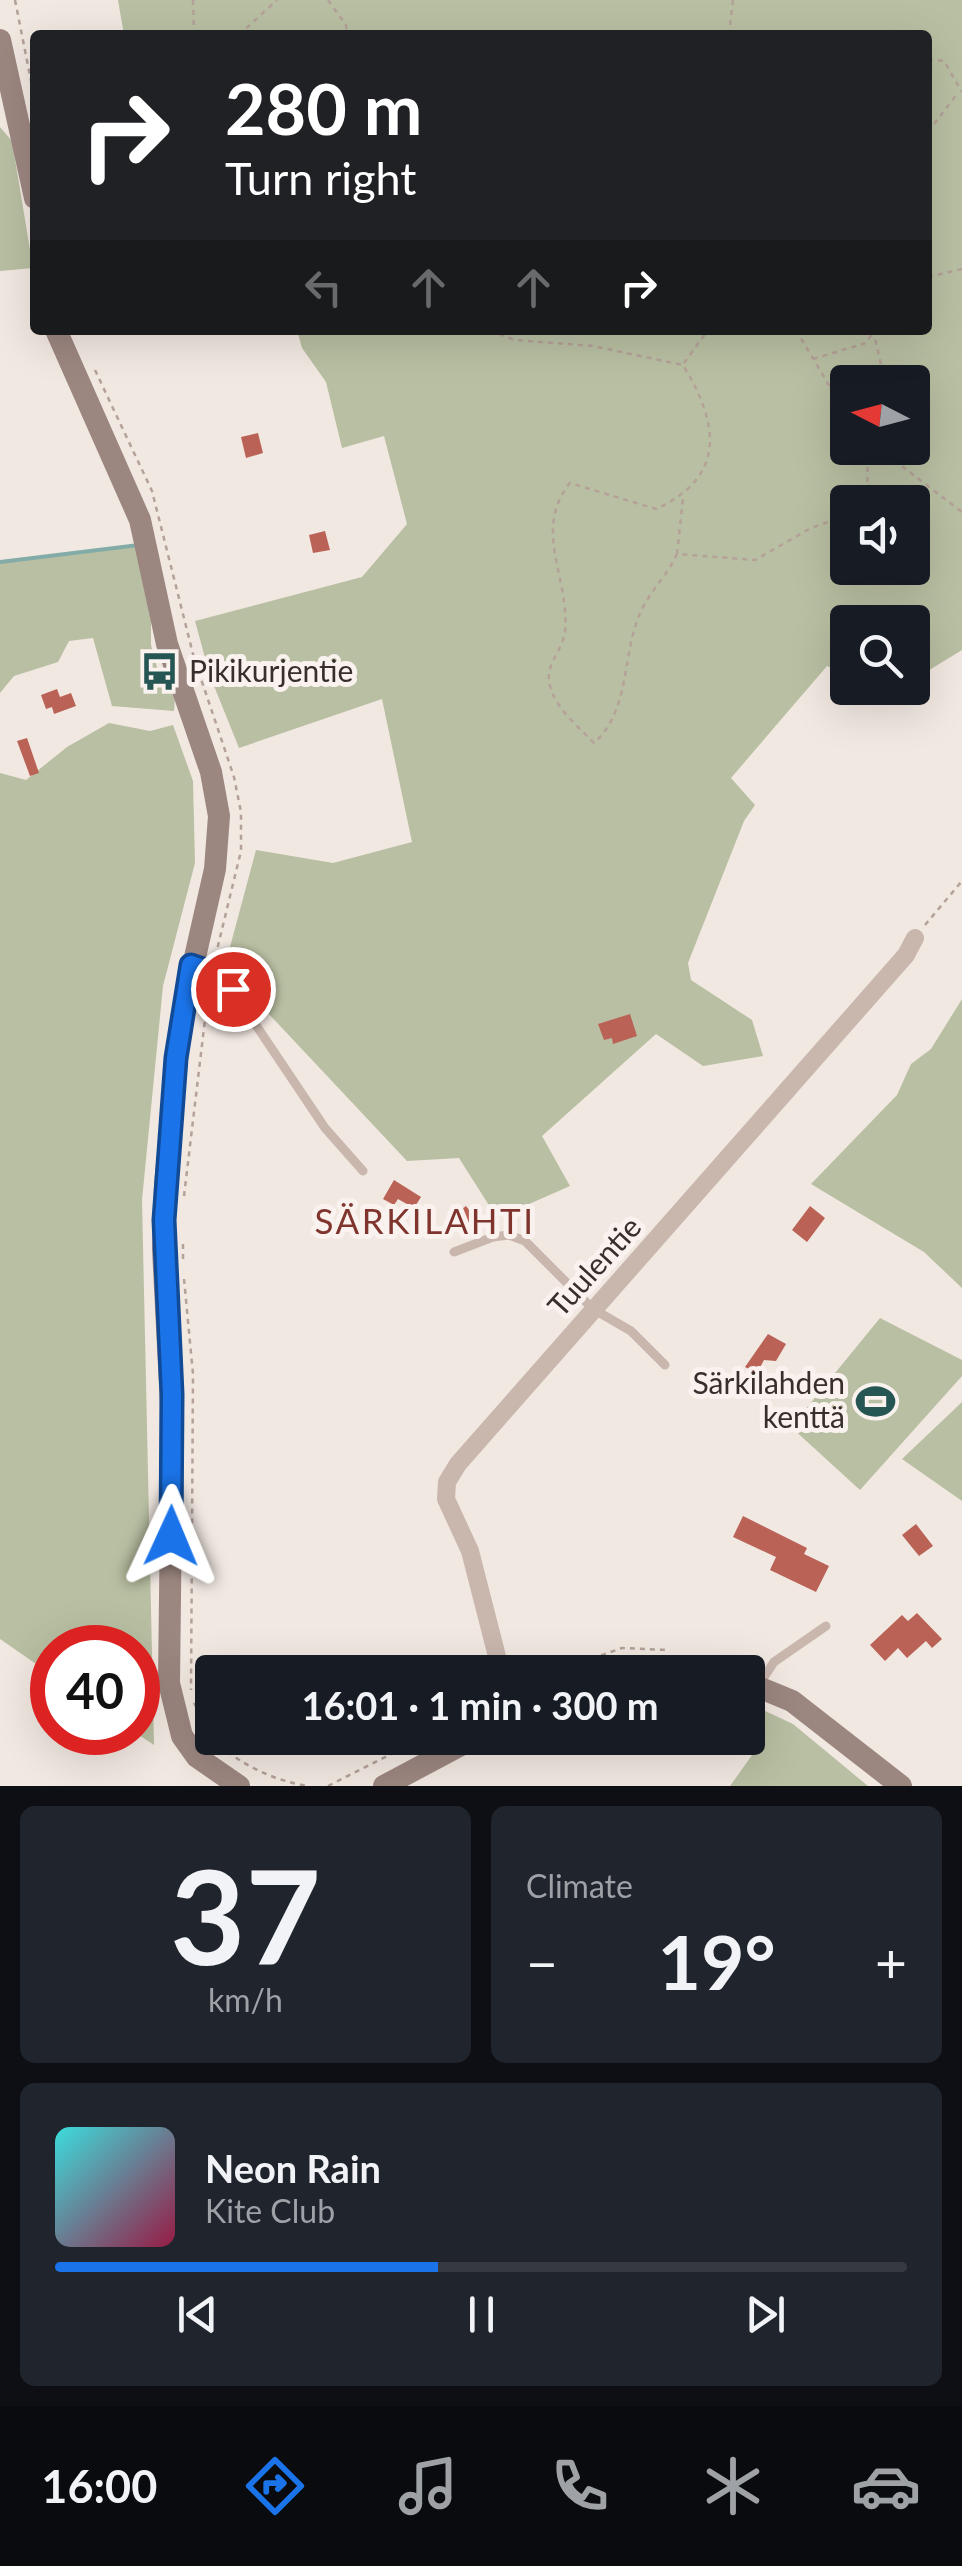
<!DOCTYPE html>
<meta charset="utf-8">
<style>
:root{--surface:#171b24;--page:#20242c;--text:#f1f3f6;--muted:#9ea1a6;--line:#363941;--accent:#1a73e8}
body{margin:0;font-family:Lato,sans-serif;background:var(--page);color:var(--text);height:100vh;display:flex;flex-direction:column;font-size:38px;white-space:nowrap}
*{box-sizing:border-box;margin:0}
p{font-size:32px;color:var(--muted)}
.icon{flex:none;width:55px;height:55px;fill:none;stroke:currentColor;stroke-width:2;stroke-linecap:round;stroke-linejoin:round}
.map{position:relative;height:1786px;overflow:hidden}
.drawer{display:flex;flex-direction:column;gap:20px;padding:20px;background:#0d0f14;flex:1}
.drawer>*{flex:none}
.top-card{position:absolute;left:30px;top:30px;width:902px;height:305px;border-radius:10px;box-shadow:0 10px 40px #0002;background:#202124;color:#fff;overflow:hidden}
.needle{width:65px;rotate:276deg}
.controls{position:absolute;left:830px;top:365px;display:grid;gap:20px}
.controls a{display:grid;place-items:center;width:100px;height:100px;border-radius:10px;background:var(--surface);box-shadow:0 10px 40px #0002;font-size:50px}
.speed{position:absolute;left:30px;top:1625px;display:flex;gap:20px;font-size:50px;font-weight:700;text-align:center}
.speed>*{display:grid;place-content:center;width:130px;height:130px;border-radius:50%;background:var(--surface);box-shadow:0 10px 40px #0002;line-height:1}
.speed .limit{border:15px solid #d22;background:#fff;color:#111}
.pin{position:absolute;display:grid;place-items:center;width:85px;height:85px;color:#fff;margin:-42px;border:5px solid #fff;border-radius:50%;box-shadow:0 2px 10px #0007}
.me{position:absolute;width:110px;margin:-55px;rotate:1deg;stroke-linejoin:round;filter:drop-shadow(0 0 8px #0008)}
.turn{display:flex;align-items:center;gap:35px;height:210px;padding:0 30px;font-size:45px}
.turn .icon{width:130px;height:130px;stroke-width:2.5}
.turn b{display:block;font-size:70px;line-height:85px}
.lanes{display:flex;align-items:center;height:95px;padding:0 30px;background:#0003;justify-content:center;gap:50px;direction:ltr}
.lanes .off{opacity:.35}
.big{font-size:75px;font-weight:700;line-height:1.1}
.drawer .tile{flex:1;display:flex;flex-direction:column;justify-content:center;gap:15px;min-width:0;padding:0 35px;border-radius:15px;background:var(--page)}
.drawer .dial{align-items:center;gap:0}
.dial b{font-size:130px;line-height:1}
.song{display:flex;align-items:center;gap:30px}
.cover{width:120px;height:120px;border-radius:15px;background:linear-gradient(135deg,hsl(180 70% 55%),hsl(340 70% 35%))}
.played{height:10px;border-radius:5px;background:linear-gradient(90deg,var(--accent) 45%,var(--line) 45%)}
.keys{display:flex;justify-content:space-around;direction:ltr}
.heat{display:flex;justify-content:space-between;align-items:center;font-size:55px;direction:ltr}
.drawer .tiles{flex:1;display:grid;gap:20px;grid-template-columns:1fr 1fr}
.tile:last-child{grid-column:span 2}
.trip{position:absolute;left:195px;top:1655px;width:570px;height:100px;border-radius:10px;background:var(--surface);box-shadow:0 10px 40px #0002;font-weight:700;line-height:100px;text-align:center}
.tabs{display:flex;height:160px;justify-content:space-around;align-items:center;background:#090b0e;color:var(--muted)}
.tabs .icon{width:70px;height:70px}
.tabs .on{color:var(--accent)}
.tabs b{font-size:45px;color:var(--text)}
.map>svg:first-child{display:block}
.green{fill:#b9bfa2;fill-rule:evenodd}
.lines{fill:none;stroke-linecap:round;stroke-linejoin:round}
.stream{stroke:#83aca8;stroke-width:4}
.building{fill:#ba6256}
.path{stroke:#b4a198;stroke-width:2.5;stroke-dasharray:5 5;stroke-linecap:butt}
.lane{stroke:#c9b7ae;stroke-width:9}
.street{stroke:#c9b7ae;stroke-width:18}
.secondary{stroke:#9c8680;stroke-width:22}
.route-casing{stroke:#114b97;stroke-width:25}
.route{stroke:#1a73e8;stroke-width:18}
.labels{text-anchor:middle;stroke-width:10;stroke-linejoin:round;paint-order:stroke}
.poi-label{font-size:30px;fill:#382e2c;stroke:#f9f2ee;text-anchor:start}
.street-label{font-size:30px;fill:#382e2c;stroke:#f9f2ee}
.quarter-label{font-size:35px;letter-spacing:2.5px;fill:#7f352d;stroke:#f9f2ee}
</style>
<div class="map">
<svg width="962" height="1786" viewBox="0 0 962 1786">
<rect width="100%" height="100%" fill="#f1e8e1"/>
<path class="green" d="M118 0H962V650L913 680 912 622H848L847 676 827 666 731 778 755 805 744 821 688 963 691 980 752 1020 763 1056 703 1066 656 1034 542 1136 570 1186 497 1218 459 1158 407 1161 267 1012 215 1003 256 850 333 863 412 842 382 699 239 748 210 676 195 621 362 577 407 524 384 436 342 448 326 382 302 348 297 330H928V35H124ZM848 382H912V448H848ZM848 502H912V568H848Z
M0 127 12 141 33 268 0 271Z
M139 545 151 602V645L159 675 175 698 174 711 112 706 93 638 69 641 58 662 14 676 0 693V562Z
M109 723 150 731 173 725 193 781 195 863 163 986 142 1200 154 1745 136 1733 138 1648H52V1675L0 1639V773L26 780 67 747Z
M962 999V1288L924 1252 811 1184 897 1095 911 1064 931 1049Z
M880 1318 962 1360V1376L860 1490 791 1427Z
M962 1402V1501L902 1459Z
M761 1709 793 1724 868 1786H730L762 1741 751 1729Z"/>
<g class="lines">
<path class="stream" d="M0 562 139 545"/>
</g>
<path class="building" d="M258 433 263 453 246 458 241 437Z
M325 531 330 550 313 553 309 535Z
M57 689 60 697 71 693 76 706 54 714 52 707 46 709 41 695Z
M27 738 39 773 30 776 17 741Z
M630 1014 637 1036 613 1044 612 1038 604 1040 598 1024Z
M394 1180 421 1197 414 1208 398 1199 394 1205 383 1199Z
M466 1206 477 1220 461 1231 451 1217Z
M810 1206 825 1218 807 1242 792 1230Z
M768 1334 786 1344 776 1361 764 1360 757 1373 745 1367Z
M743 1516 807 1548 804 1554 829 1566 816 1592 770 1570 776 1557 733 1537Z
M916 1524 933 1546 919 1556 902 1535Z
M917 1613 942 1639 932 1648 926 1641 907 1658 898 1648 885 1661 870 1645 902 1615 908 1621Z"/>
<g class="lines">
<path class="path" d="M15 0 35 101
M193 0 194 35
M328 0 346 25 347 35
M239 35 277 0
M729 35 733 0
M928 59 944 61 962 92
M928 132 957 94
M928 277 962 269
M490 330 514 340 593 346 683 365C719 424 727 476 656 509L570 483C532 530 570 578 565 631 563 652 542 666 551 689 558 711 579 727 594 743 633 707 620 652 643 607 653 588 668 574 677 554L755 560 811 528 848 515
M796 330 848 417
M873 330 885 382
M813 359 866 343 872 334 869 330
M684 363 708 330
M95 370 152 491 194 658 234 777 241 812V851L215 958
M878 448 962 512
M867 502 868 448
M677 554 683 498
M925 925 962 881
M184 1196 209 986
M183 1244V1261
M184 1279 193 1374 191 1690
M583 1669 600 1664
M554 1672 622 1648 668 1650
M194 1703 212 1736
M213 1738C236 1763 274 1781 308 1786
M328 1786 423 1738"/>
<path class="lane" d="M194 965 223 976 325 1128 363 1171
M454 1252 493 1237 509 1235 525 1241 593 1309 631 1331 665 1365
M758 1686 774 1662 826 1626"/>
<path class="street" d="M501 1672 470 1551 446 1499 447 1482 458 1464 906 955 915 938"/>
<path class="secondary" d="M0 40 35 198
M56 330 140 520 167 644 211 772 219 816 215 869 181 1019 165 1185 163 1249 172 1425 169 1683 182 1736 197 1757 239 1786
M637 1672H676
M748 1683 792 1701 901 1786
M384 1786 474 1738"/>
</g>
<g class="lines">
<defs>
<path id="route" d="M171 1536 172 1394 164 1220 176 1058 191 965 223 976 233 989"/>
</defs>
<use href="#route" class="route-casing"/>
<use href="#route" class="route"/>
</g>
<defs>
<symbol id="bus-bare" viewBox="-9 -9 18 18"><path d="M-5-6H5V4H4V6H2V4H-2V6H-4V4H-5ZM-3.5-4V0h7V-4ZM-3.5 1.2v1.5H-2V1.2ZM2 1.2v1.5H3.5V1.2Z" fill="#255653" stroke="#f9f2ee" stroke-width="2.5" paint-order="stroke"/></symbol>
<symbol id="stadium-bare" viewBox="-9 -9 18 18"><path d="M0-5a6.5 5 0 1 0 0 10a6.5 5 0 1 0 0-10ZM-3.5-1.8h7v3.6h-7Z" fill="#255653" stroke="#f9f2ee" stroke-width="2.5" paint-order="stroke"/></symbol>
</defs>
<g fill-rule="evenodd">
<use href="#bus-bare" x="132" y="644" width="55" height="55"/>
<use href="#stadium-bare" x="848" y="1374" width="55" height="55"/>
</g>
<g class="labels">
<g class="poi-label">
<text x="189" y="682">Pikikurjentie</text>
<text x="845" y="1394" text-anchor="end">Särkilahden<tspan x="845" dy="34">kenttä</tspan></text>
</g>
<g class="street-label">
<text transform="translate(595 1267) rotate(-48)" y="10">Tuulentie</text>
</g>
<g class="quarter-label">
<text x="425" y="1234">SÄRKILAHTI</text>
</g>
</g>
</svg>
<div class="controls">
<a><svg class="needle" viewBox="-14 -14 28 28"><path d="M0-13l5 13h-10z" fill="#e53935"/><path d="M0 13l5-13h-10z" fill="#9ea1a6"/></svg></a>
<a><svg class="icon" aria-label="sound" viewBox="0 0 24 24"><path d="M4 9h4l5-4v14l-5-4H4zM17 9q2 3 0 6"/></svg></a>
<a><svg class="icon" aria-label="search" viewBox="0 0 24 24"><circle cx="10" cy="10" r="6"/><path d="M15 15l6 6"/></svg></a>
</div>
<div class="speed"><div class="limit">40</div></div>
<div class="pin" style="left:233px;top:989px;background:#d93025"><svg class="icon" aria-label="arrive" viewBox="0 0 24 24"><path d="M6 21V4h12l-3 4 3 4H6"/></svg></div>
<svg class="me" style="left:171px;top:1536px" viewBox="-20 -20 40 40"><path d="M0-17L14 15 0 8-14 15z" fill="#1a73e8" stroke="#fff" stroke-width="4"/></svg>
<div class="trip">16:01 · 1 min · 300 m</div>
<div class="top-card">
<div class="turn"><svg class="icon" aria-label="right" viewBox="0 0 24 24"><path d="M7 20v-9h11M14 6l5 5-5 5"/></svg><div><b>280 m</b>Turn right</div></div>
<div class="lanes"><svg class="icon off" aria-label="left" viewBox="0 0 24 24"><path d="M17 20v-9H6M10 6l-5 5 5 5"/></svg><svg class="icon off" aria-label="ahead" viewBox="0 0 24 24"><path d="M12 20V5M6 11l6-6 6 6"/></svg><svg class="icon off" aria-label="ahead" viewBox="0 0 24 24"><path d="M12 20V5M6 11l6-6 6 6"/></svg><svg class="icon" aria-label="right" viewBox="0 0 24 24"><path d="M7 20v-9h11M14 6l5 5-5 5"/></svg></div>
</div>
</div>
<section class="drawer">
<div class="tiles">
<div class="tile dial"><b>37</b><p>km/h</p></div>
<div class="tile"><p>Climate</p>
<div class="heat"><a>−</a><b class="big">19°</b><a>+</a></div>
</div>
<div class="tile">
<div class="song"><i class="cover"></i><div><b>Neon Rain</b><p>Kite Club</p></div></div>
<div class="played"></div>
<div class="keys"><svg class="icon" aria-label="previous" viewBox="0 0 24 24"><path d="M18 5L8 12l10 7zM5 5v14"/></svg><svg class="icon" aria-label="pause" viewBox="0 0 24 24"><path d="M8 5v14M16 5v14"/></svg><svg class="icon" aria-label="next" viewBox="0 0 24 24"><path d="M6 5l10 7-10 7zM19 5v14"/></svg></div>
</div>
</div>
</section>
<nav class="tabs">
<b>16:00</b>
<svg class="icon on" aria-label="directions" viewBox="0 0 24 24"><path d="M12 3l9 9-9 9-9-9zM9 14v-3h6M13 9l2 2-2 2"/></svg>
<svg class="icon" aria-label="music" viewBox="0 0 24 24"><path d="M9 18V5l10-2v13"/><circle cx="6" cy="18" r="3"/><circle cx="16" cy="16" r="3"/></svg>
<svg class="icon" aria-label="phone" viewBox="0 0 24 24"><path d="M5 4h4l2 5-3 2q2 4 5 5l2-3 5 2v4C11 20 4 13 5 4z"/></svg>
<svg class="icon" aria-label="climate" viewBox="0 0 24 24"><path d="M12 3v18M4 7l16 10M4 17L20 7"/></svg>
<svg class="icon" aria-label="car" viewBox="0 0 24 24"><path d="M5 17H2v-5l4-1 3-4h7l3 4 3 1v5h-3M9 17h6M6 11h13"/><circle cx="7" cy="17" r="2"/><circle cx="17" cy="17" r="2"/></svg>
</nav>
